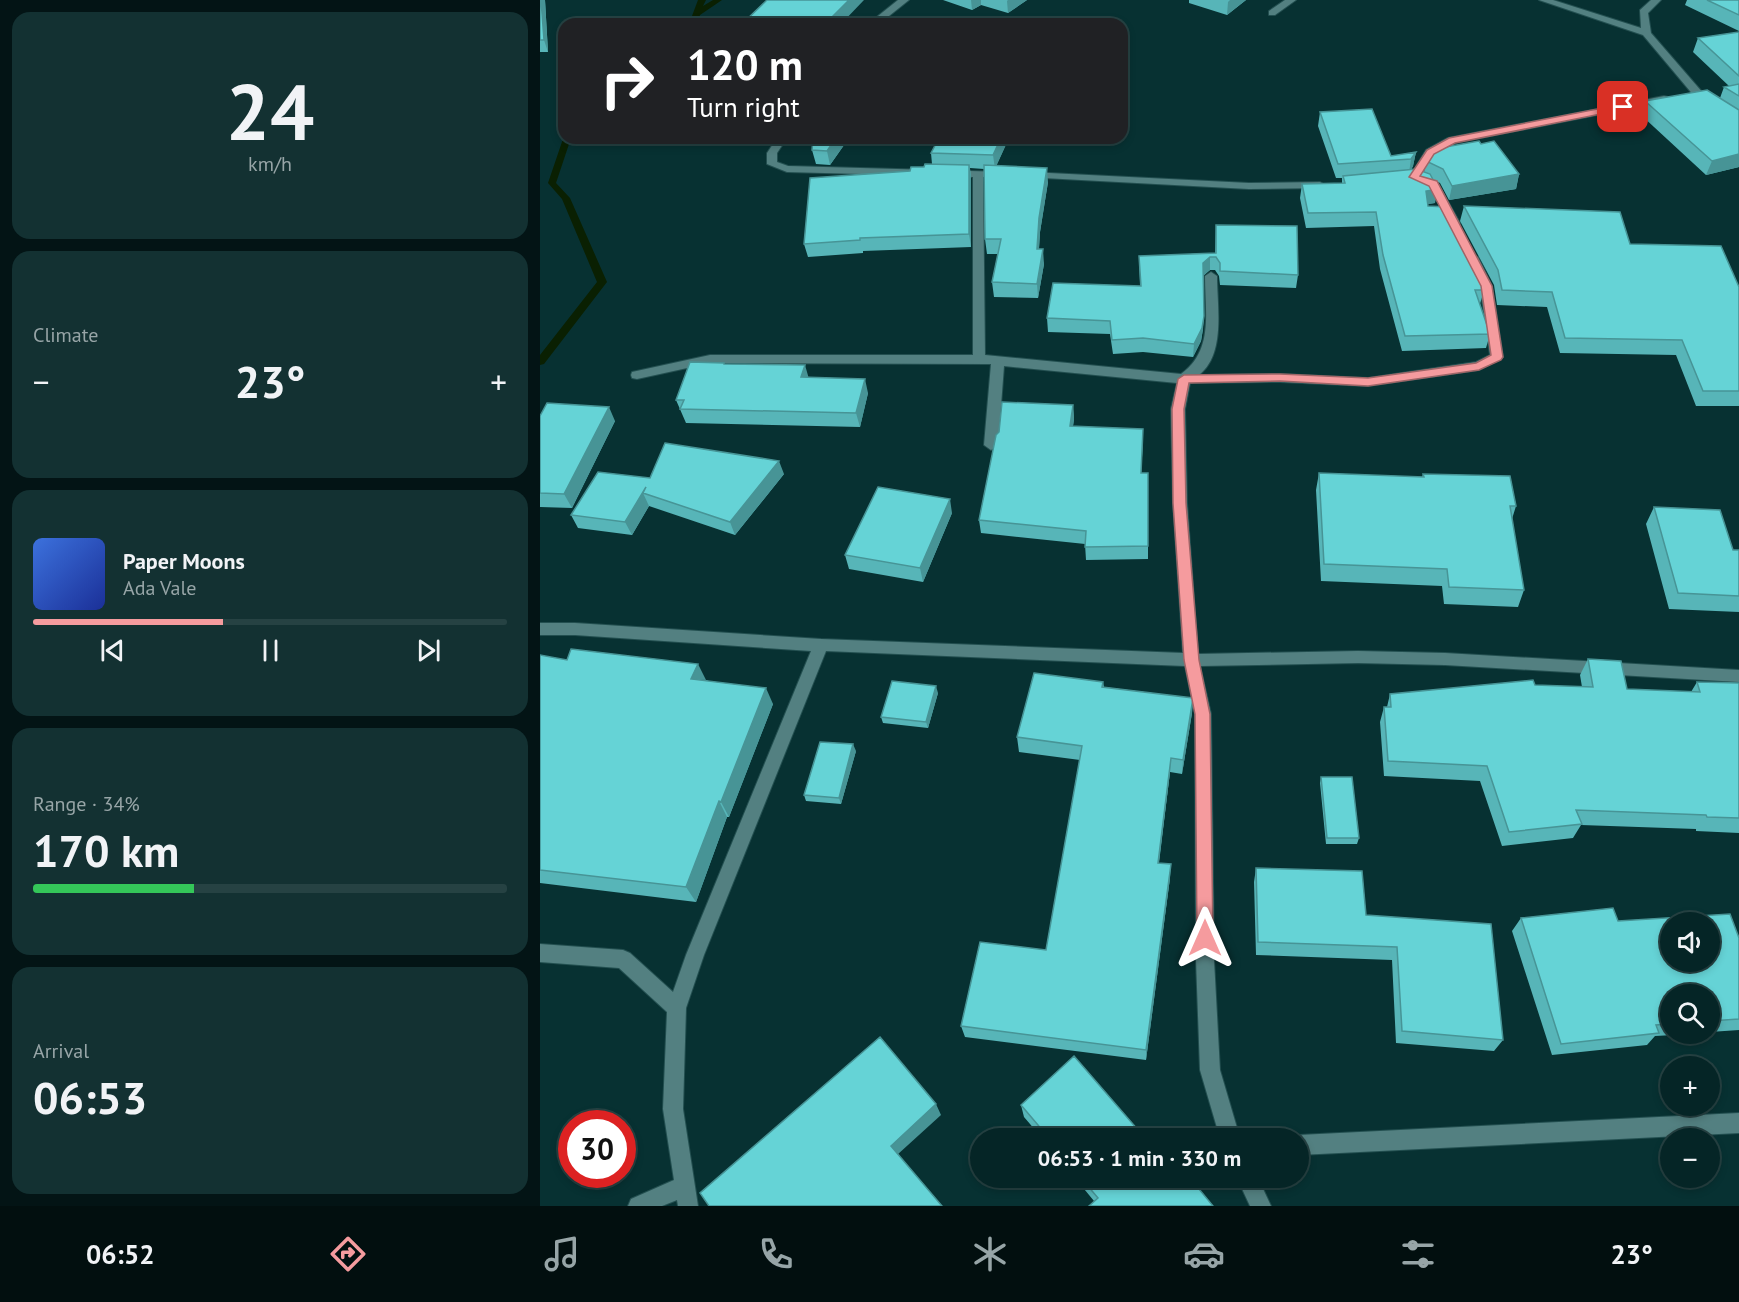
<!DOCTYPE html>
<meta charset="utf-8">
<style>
:root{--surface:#052526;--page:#133132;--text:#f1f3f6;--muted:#97a5a7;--line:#264243;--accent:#f59b9e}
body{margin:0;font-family:"PT Sans",sans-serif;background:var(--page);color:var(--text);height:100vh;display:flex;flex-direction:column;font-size:22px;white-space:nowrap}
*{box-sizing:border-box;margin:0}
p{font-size:20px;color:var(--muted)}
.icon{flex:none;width:33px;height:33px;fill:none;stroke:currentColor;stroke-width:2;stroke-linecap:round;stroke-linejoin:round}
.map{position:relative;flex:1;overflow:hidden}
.details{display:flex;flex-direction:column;gap:12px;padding:12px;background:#031415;width:540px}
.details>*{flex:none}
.top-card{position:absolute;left:18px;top:18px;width:570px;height:126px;border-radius:18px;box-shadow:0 3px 9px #0003,0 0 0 2px var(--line);background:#202124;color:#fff;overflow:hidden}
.controls{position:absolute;left:1120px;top:912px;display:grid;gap:12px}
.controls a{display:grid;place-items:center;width:60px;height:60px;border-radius:50%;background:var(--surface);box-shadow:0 3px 9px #0003,0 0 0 2px var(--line);font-size:30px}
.speed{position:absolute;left:18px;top:1110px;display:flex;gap:12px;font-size:30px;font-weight:700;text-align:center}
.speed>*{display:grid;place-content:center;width:78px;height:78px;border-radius:50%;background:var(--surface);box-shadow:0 3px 9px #0003,0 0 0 2px var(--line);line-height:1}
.speed .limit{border:9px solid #d22;background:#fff;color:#111}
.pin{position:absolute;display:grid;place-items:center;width:51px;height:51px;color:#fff;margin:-26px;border-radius:12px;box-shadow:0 3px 9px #0006}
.me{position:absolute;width:66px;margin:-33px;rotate:0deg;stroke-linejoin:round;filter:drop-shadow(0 0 4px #0008)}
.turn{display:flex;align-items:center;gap:21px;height:126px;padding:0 30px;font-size:27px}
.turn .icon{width:78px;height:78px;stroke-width:2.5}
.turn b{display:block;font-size:42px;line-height:51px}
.big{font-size:45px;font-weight:700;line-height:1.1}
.details .widget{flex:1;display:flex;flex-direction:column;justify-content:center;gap:9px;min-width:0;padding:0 21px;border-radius:18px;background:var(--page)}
.details .dial{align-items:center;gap:0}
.dial b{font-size:78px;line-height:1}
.song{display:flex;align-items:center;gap:18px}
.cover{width:72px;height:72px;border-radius:9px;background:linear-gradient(135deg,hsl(220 70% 55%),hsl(230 70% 35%))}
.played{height:6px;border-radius:3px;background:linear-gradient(90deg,var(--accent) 40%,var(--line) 40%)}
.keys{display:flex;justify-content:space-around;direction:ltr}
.heat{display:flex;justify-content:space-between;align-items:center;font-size:33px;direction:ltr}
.charge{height:9px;border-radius:4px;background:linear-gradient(90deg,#34c759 34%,var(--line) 0)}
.trip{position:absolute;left:430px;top:1128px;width:339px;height:60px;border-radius:30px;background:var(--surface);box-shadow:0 3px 9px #0003,0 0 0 2px var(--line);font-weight:700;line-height:60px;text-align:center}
.tabs{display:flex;height:96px;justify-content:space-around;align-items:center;background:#020f0f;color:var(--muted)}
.tabs .icon{width:42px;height:42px}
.tabs .on{color:var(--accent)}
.tabs b{font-size:27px;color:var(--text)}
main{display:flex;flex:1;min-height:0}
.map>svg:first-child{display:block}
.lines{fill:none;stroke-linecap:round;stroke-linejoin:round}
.stream{fill:#0a2002;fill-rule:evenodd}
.minor-casing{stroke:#234f50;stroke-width:2}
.minor{fill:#538081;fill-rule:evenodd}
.wall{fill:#57b5b8}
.shaded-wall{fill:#479496}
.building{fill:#65d3d6;stroke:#479496;stroke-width:1.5;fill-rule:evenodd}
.route{fill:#f59b9e;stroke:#9f6567;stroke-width:1.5}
</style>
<main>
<section class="details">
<div class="widget dial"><b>24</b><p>km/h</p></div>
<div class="widget"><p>Climate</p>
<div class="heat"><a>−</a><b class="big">23°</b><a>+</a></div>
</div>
<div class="widget">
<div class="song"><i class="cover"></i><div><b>Paper Moons</b><p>Ada Vale</p></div></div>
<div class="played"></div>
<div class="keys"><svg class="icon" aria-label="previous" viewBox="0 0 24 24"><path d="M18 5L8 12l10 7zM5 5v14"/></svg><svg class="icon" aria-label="pause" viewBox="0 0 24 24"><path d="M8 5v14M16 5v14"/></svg><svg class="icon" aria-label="next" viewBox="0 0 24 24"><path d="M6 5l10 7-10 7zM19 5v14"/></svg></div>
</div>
<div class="widget"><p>Range · 34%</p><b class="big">170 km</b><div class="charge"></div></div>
<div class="widget"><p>Arrival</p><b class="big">06:53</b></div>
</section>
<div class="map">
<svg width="1199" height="1206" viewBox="0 0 1199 1206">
<rect width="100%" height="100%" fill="#073132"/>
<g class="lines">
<path class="stream" d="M158 0H166L163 6 173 0H182L160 15 157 24H149Z
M24 136V138H31L16 183 30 198 67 282 4 364 0 365V355L57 282 22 199 8 183Z"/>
<defs>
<path id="minor" d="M358 0H369L339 24H328Z
M745 0H756L735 15H729V11Z
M999 0H1013L1101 28 1100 10 1111 0H1121L1108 13 1111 33 1163 93 1199 117V125L1155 97 1103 35Z
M1124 96 1128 97V101L915 143 894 154 878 180H870L869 178 886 150 908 138Z
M237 138H247L237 153V162L248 166 466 172V176L443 177 445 355 641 374C674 350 665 312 665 276L671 272 677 276C677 306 686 354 659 375L740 374 828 378 936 362 950 355 940 286 928 260 934 256 938 257 952 286 963 357 939 370 828 386 740 382 650 383 645 409 647 503 658 654 818 651 905 653 1199 670V682L905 665 818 663 660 666 671 714 674 960 680 1070 700 1138H680L660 1070 656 960 655 714 645 666 286 651 164 955 146 1008 143 1109 158 1206H138L137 1200 122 1206H88L91 1199 134 1180 123 1109 127 1012 79 968 0 962V944L83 950 90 953 133 992 146 955 271 651 35 635H0V623H35L281 639 643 653 633 503 631 409 637 383 464 366 458 445 451 450 444 445 451 364 170 363 97 379 92 378 91 375 92 372 170 355H433V177L247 172 227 164V153Z
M489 172 709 183 780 182 785 185 780 188 709 189 485 177V173Z
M884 178 897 182 920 223 918 225H910L889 186 879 181Z
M1199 1113V1133L759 1155V1138H752L759 1135Z
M697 1178H718L731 1206H710Z"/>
</defs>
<use href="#minor" class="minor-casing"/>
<use href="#minor" class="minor"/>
</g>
<path class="wall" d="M0 0H5L8 52H0Z
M403 0H487L468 13 441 5 432 10Z
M649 0H706L687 15 649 3Z
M1147 0H1199V31L1145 5Z
M1199 32V167L1166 175 1101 115 1105 101 1180 98 1184 87 1189 86 1153 52 1158 38Z
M780 112 851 156 876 152 873 166 871 170 884 172 886 161 941 144 979 174 976 189 909 200 900 183 894 180 895 203 887 204 888 206 944 290 940 304 950 334 946 348 862 351 840 269 834 226 766 228 760 198 762 184 802 183V178H796L778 126Z
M273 138H309L290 165 276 164 272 150Z
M399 138H469L456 166 508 182 500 232 499 249 504 264 498 298 454 297 452 282 458 254H447L445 239 444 169 430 168 431 178V247L323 251V253L268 257 264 244 370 171 392 164 391 153Z
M924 206 1090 244 1199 287V406H1156L1136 355 1020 353 1007 307 957 305 954 285 920 221Z
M676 225 758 275 756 288 680 285 679 276 675 270H670L664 275 663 329 661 341 653 357 603 352 573 354 570 334 508 332 507 318 600 286 599 256 675 253Z
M185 364 268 378 328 393 320 427 146 423 136 400Z
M533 405 534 419 533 426 603 442 601 473H608V559L546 560 545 544 441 533 439 520Z
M0 416 75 421 32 508 0 507Z
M779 473 882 477 883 474 976 506 972 519 984 590 978 607 904 604 902 586 781 581 776 490Z
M244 474 195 535 109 506 92 535 38 528 31 515 110 478Z
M1114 507 1193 550H1199V612L1129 609 1106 524Z
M412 513 383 582 309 569 305 555Z
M0 655 27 660 166 680 233 704 189 817H187L156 902 0 883Z
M1048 659 1087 689 1151 692 1157 682 1199 683V833L1156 831V829L1041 825 1033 838 962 846 940 781 844 776 840 722 844 707H847L850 694 995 685 1042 687 1040 675Z
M563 682 564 687 653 698 652 713 642 774 630 772 619 863 630 878 606 1060 425 1037 421 1026 506 950 540 760 479 752 477 737Z
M398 693 388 728 343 723 341 717Z
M316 751 301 804 266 801 264 795Z
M781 777 819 838 817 844H786L780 783Z
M716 868 826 915 963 1040 954 1051 856 1043 852 960 716 955 714 882Z
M981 918 1078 921 1199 938V1030L1170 1032V994H1131V1034H1153L1115 1036 1107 1045 1012 1055 972 931Z
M481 1105 605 1138H502L484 1117Z
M535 1178H650L554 1201Z"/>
<path class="shaded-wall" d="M1 0H5L8 52 4 40Z
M309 0H324L301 24H285Z
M431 0H441V5L432 10Z
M468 0H487L468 13 467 1Z
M690 0H706L687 15 688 2Z
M296 138H309L290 165 287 151Z
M461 138H469L455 169 453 155Z
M876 152 873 166 869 173 871 159Z
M1199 154V167L1166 175 1172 161Z
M429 165 431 178V247L429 234Z
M507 168 508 182 500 232 498 263 497 249 499 218Z
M979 174 976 189 909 200 912 186Z
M898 189 895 203 883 205 886 191Z
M503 249 504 264 498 298 497 284Z
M670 257V270L663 276V263Z
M664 316 663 329 661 341 653 357 654 344Z
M265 365 269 379 261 377Z
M325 379 328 393 320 427 316 413Z
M533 405 534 419 531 440 530 426Z
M69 407 75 421 32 508 24 494Z
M239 461 244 474 195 535 190 522Z
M106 487 103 493 109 506 92 535 85 522Z
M410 499 412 513 383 582 380 568Z
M158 664 166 680 151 679Z
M396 686 398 693 388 728 386 722Z
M226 688 233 704 189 817 181 802Z
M653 698 652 713 642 774 643 760Z
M313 744 316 751 301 804 299 798Z
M631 758 630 772 617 876 618 863Z
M179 801 187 817 156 902 146 887Z
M631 864 630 878 606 1060V1050Z
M396 1104 401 1115 357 1155 351 1146Z"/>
<path class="building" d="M0 0H1L4 40H0Z
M227 0H309L285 24H202Z
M1167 0H1199V15Z
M1199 32V76L1158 38Z
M1199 84V96L1184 87Z
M1167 90 1199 110V154L1172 161 1105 101Z
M832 109 851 156 876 152 871 159 798 164 780 112Z
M273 138H296L287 151 272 150Z
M399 138H461L453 155 391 153Z
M939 141 941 144 954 141 979 174 912 186 903 169 886 161 894 149Z
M385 164 429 165V234L320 238V240L264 244 270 178 370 171 371 167H384Z
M444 165 507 168 499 218 497 249H503L497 284 452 282 461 239H445Z
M876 169 890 174 898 189 886 191 888 206 907 207 942 273 944 290H935L950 334 865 336 843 255 836 212 768 213 762 184 805 183 803 176Z
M924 206 1080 212 1090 244 1181 246 1199 287V391H1163L1142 340 1025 338 1012 292 962 290 958 270Z
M676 225 757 226 758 275 680 271V263L676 257H670L663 263 664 316 662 328 654 344 603 338 572 340 570 321 507 318 513 283 601 286 599 256 676 253Z
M150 362 184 363V364L265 365 261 377 325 379 316 413 140 409 144 400H136Z
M462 402 533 405 530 426 603 429 601 473H608V546L545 547 546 531 439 520 456 435 459 432Z
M7 403 69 407 24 494 0 493V416Z
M125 443 239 461 190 522 103 493 106 487 85 522 31 515 58 472 110 478Z
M779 473 884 477 883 474 970 476 976 506H970L984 590 909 587 907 569 784 564Z
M338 487 410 499 380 568 305 555Z
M1114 507 1180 510 1193 550H1199V596L1138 593Z
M31 649 158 664 151 679 226 688 181 802 179 801 146 887 0 870V655L27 660Z
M1048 659 1081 661 1087 689 1160 692 1157 682 1199 683V818L1167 817 1166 815 1036 810 1042 824 969 832 947 766 848 761 844 707H851L850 694 993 680 995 685 1053 687Z
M494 673 563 682 562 687 653 698 643 760 631 758 618 863 631 864 606 1050 421 1026 440 942 506 950 542 746 477 737Z
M352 681 396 686 386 722 341 717Z
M280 742 313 744 299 798 264 795Z
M781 777H812L819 838H787Z
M716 868 822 871 826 915 951 924 963 1040 862 1031 857 947 718 942Z
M1073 908 1078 921 1190 914 1199 938V1019L1170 1021V994H1131V1024L1116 1025 1119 1033 1021 1044 981 918ZM1131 922H1170V962H1131Z
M340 1037 396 1104 351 1146 402 1206H169L160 1193Z
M534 1056 605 1138H509L481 1105Z
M541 1178H650L673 1206H549L558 1198Z"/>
<path class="route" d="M1083 104 1086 105V109L915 143 894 154 880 176 897 181 952 286 963 357 961 360 939 370 828 386 740 381 649 383 644 409 646 503 659 660 670 714 673 938 671 943 665 946 659 943 657 938 655 714 644 660 633 503 632 409 638 379 644 375 740 374 828 378 936 363 951 355 941 286 889 186 869 177 887 150 909 138Z"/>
</svg>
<div class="controls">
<a><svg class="icon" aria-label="sound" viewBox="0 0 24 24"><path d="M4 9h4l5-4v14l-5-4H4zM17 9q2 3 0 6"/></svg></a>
<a><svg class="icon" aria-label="search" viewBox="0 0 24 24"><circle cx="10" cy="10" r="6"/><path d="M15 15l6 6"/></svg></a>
<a>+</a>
<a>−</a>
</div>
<div class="speed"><div class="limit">30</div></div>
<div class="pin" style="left:1083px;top:107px;background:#d93025"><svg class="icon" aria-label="arrive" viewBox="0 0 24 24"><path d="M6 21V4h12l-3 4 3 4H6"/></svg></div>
<svg class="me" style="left:665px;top:938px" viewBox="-20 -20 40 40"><path d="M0-17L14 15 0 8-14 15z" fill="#f59b9e" stroke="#fff" stroke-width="4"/></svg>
<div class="trip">06:53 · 1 min · 330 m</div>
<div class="top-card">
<div class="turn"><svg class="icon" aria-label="right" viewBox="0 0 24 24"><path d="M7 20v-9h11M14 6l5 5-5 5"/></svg><div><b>120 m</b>Turn right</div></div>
</div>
</div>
</main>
<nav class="tabs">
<b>06:52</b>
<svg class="icon on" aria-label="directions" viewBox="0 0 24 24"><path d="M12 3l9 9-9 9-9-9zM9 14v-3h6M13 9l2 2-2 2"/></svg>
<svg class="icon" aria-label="music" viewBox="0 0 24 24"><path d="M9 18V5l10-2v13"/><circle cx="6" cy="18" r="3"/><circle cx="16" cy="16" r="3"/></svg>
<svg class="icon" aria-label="phone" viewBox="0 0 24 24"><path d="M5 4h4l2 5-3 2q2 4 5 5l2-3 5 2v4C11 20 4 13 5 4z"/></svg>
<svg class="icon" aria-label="climate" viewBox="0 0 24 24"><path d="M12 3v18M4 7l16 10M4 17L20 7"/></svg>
<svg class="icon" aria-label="car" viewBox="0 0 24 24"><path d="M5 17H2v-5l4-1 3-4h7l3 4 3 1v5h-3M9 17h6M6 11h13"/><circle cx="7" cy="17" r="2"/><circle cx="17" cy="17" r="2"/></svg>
<svg class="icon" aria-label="filters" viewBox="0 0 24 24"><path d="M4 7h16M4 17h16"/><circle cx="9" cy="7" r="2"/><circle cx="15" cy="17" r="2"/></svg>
<b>23°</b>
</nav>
